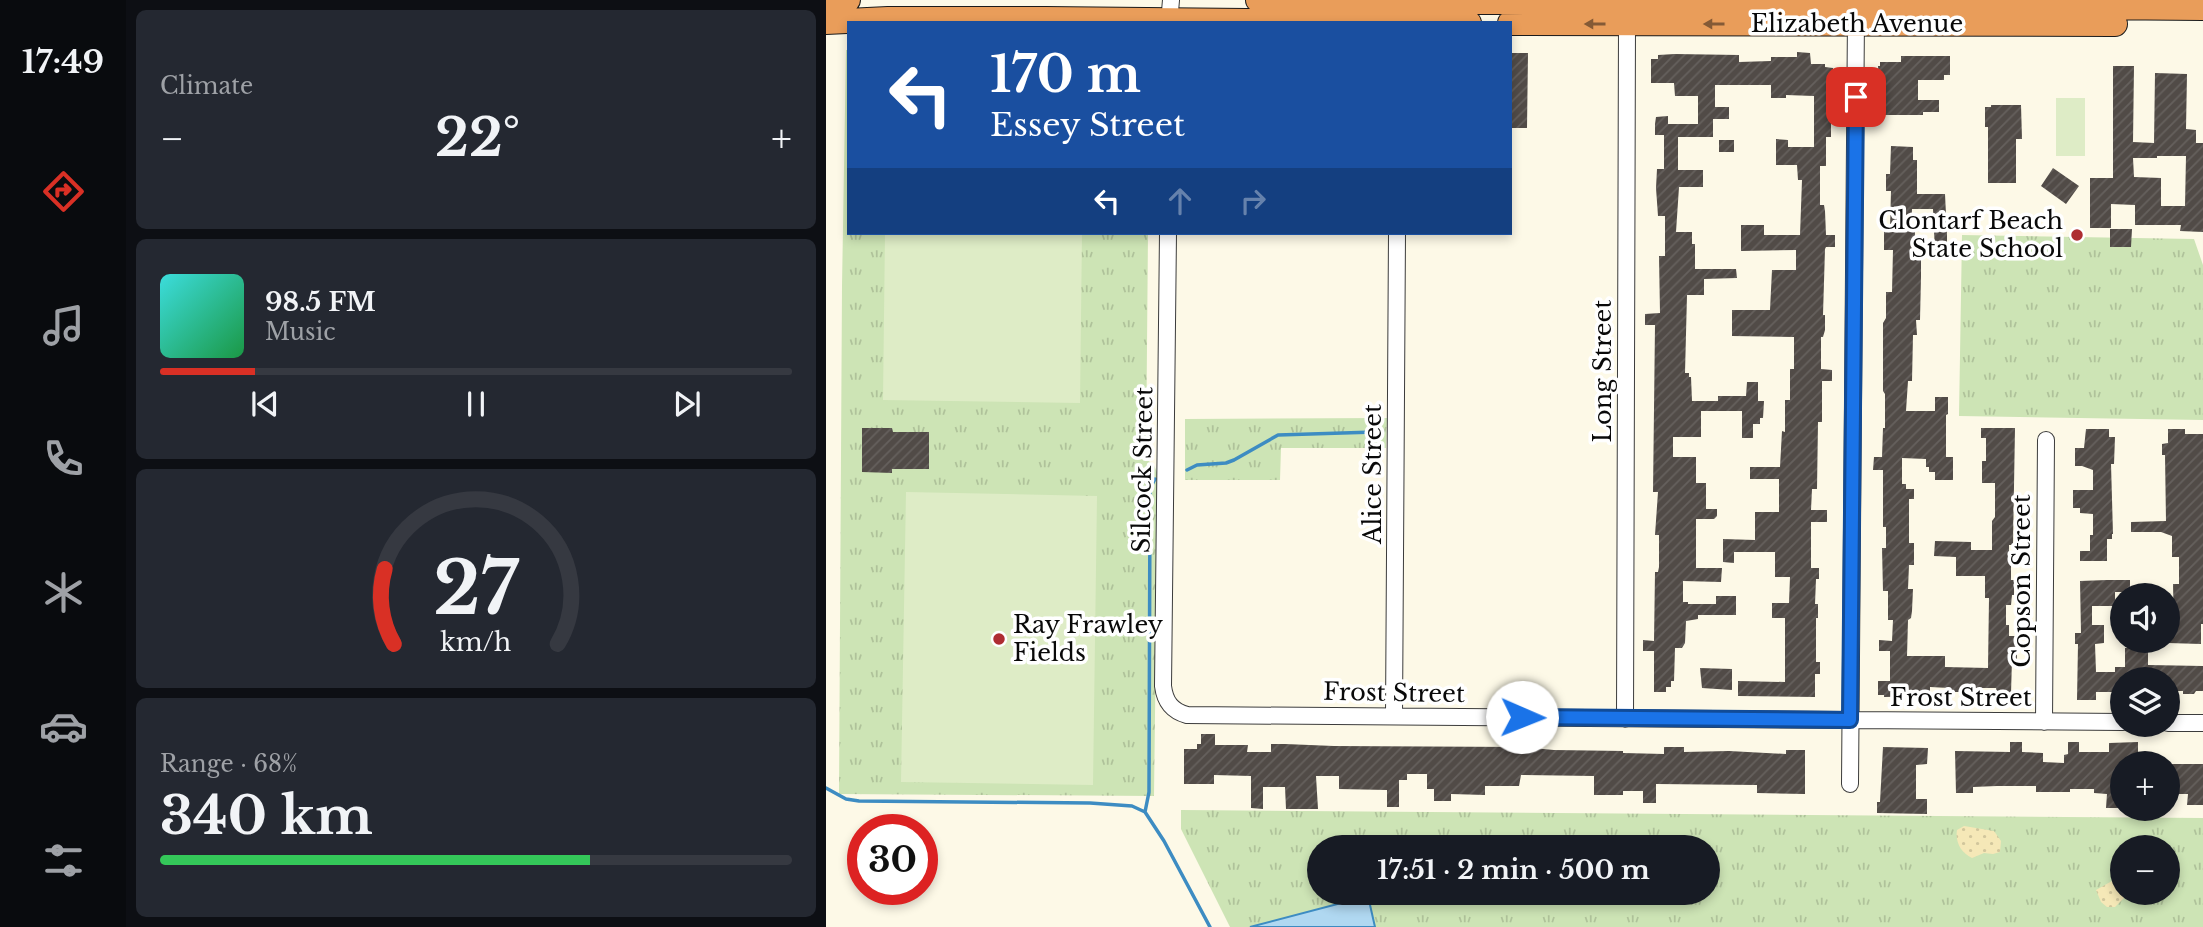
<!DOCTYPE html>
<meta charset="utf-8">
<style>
:root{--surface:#171b24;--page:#242831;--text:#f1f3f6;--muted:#9ea1a6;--line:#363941;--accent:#d93025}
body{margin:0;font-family:"Libre Baskerville",serif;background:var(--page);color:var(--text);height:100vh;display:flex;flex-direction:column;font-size:26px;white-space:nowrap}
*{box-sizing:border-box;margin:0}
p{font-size:23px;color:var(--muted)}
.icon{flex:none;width:38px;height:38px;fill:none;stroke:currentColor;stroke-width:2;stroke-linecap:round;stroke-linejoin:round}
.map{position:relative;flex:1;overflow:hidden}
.side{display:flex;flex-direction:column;gap:10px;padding:10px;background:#0d0f14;width:700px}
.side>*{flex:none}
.top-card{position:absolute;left:21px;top:21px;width:665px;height:214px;border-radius:0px;box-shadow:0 4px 10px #0003;background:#1a4fa0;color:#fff;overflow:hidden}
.tools{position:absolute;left:1284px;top:583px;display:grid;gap:14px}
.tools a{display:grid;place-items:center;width:70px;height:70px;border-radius:50%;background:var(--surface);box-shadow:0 4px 10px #0003;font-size:35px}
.speed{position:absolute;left:21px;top:814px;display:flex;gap:14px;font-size:35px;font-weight:700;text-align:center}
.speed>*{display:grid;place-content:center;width:91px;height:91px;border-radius:50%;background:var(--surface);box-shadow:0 4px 10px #0003;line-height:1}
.speed .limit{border:10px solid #d22;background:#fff;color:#111}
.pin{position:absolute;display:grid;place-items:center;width:60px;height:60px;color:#fff;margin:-30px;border-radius:14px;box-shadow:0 4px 10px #0006}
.me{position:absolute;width:77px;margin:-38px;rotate:91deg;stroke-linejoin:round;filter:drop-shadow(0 0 5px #0008)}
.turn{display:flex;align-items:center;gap:24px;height:147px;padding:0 28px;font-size:32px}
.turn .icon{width:91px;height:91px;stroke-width:2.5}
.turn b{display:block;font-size:49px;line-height:60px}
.lanes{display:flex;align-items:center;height:66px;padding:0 28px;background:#0003;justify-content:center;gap:35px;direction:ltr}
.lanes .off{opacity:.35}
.big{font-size:52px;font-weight:700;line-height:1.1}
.side .widget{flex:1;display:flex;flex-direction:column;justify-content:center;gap:10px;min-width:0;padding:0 24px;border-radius:10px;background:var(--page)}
.side .dial{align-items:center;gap:0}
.dial svg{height:182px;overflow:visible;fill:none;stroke:var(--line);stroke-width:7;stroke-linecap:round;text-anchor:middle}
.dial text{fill:var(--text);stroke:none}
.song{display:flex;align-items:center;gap:21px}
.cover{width:84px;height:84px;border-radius:10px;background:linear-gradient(135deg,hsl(180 70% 55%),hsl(140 70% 35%))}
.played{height:7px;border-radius:4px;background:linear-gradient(90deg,var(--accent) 15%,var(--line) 15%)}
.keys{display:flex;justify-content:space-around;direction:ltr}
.heat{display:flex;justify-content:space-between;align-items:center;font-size:38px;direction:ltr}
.charge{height:10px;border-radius:5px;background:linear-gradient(90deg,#34c759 68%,var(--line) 0)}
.trip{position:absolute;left:481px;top:835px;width:413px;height:70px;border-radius:35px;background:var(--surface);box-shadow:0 4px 10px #0003;font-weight:700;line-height:70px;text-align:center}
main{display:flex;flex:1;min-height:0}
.dock{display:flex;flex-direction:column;width:126px;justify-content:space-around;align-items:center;background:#090b0e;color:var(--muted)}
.dock .icon{width:49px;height:49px}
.dock .selected{color:var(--accent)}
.dock b{font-size:32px;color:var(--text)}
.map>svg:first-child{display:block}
.grass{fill:url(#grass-tufts);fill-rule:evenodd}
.sand{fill:url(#sand-dots)}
.pitch{fill:#deecc6}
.water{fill:#b0d8f1;stroke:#3d8cc2;stroke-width:2}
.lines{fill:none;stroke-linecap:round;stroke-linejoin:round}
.stream{stroke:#3d8cc2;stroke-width:3.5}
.building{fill:url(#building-hatch);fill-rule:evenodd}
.minor-casing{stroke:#3c3c3c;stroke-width:18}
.highway-casing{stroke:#1a1a1a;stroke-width:26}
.minor{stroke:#fff;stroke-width:16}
.highway{stroke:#e99d5a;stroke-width:24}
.oneway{fill:#845a36}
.route-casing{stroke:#114b97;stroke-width:18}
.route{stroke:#1a73e8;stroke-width:12}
.poi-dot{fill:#ae2d32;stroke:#fff;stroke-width:2.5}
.labels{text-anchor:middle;stroke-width:7;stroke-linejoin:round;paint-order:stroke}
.street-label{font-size:24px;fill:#090909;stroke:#fff}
.poi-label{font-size:24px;fill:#090909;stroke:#fff;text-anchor:end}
</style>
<main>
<nav class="dock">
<b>17:49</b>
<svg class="icon selected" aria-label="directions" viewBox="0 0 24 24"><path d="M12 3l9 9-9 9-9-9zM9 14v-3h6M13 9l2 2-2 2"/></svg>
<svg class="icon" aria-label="music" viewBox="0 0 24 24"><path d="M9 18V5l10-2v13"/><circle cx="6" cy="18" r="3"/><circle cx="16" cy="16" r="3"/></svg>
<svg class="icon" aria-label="phone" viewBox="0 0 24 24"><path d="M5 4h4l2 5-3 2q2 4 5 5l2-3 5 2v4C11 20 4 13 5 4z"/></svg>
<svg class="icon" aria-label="climate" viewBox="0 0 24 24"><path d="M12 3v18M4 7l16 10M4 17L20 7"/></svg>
<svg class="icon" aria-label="car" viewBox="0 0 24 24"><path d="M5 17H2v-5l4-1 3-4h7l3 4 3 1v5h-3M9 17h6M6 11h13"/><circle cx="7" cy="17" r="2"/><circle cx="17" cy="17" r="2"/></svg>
<svg class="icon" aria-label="filters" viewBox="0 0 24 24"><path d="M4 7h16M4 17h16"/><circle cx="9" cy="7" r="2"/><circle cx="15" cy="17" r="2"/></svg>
</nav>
<section class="side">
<div class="widget"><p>Climate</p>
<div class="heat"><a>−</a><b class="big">22°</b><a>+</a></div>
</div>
<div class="widget">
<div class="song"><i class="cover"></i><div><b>98.5 FM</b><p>Music</p></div></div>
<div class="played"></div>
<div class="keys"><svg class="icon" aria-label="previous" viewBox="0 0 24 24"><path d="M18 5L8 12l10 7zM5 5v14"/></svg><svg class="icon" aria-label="pause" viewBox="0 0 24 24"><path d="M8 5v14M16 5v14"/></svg><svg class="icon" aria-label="next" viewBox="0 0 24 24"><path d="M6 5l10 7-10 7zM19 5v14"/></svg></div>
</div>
<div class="widget dial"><svg viewBox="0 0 100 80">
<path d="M14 69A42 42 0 1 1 86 69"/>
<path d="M14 69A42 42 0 0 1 10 36" stroke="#d93025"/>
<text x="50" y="56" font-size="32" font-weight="700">27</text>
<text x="50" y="72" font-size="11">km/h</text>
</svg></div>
<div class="widget"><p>Range · 68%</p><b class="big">340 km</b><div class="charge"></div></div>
</section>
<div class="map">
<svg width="1377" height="927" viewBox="0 0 1377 927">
<defs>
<pattern id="grass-tufts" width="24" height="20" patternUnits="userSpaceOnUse" patternTransform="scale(1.75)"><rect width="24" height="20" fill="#cde4b5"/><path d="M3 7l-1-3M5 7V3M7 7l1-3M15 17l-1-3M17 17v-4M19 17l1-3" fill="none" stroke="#afc29a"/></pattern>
<pattern id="sand-dots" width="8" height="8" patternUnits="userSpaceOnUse" patternTransform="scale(1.75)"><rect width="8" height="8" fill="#f5e8b7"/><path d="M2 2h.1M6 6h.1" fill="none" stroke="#d1c69c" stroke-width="1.8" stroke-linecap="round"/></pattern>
<pattern id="building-hatch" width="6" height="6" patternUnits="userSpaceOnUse" patternTransform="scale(1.75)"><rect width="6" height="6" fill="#514b47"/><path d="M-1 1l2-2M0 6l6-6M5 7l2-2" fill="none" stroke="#65605d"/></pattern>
</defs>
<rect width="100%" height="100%" fill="#fdf9e7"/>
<path class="grass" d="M20 50H23V233H322L320 459 328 465 332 475 328 796 13 794 16 286Z
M1136 235 1368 239 1377 265V420L1133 416Z
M561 418 560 448H455L454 480H359V419Z
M355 810 1377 818V927H404L355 829ZM494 847H882V892H494ZM1297 847H1342V892H1297Z"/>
<path class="sand" d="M1138 826 1168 831 1175 841 1174 852 1167 854 1158 853 1146 858C1135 853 1129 842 1131 830Z
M1286 881 1295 886 1299 897 1289 907H1281L1275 902 1270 890Z"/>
<path class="pitch" d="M1230 98H1259V156H1230Z
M59 233H256L254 403 57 400Z
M80 492 271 496 267 785 75 782Z"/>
<path class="water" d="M542 896 549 927H424Z"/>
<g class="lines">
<path class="stream" d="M361 470 371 465 400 463 408 460 452 435 549 432
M0 788 20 799 33 801 264 803 306 806 319 812 338 841 384 927
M319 812 323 792 324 488 329 479"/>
</g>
<path class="building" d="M971 52 984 53 985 64H999V67L1007 68V85H1005V137H1000V166H994V205H998L999 211 1000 235H1009V247H1000L999 249 997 315H999V330L997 337H995V369L1006 370V381H996V422H992L991 489H986L985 510H1001V522H985V568H993V579H990L989 604H992V618H990V662H994V674H989V697L912 696V681L959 682V618H946V603H963L964 577H949V552H908V563L897 562V539L929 540V512H953V479H924V467H954L956 431 959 432V400H964V369H968V337L906 336V310H944L946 270H970V250L915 251V225H938V235H974L976 180H972L971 165H950V139L962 140V147H988V96L960 95V98H945V85H889V107H903V119H887V137H852V170H877V187H853L850 232H866V244H869V269H910L911 278 878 279V295H861L859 373H863V377H865L866 401H892V396H920L921 382H932V401H938L937 418H934V424H927V438H916V411H875V437H847V457H870V483H880V509H891V516L888 519H870V568H896L895 582 857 581V602H862V604H890V596H910V615H872V619L860 621 859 643 856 648H849L848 681H845V687H840V692H828V651H817V640L828 641 829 572H832L833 567V535H829L832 492H827L829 325H819V314L834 313 833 256H839V216H832L830 188 831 169H838V135H829V124L830 117 842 116V124H872V96H849L848 83H825V59H832V55L849 54 913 55V62L945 61V57H971Z
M684 53H702L701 128H684Z
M1075 56H1124V75H1118V80H1092V100H1113V112H1097V115H1052V105H1055L1052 66H1054V62H1075Z
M1287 66H1308L1307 142 1328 143 1329 73 1361 74 1360 129 1370 130V143H1377V232L1354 231 1355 225H1309V205L1285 204V228H1264V178H1287ZM1331 156H1360L1359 206H1335V178L1308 177 1307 158H1331Z
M1165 105H1195L1196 139H1190V183H1162V127H1159V107H1165Z
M893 140H908V152H893Z
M1065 146 1087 147V160H1091V194H1119L1121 235V252H1109L1107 209H1086L1085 228H1089V258L1095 259V276L1094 320H1090L1091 335H1087L1086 381H1082L1080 411H1109V397H1122V414L1120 415V457H1127V480H1109V472H1103V467H1100V459L1076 458V484H1080V489H1088V499H1083V543H1088V565H1083L1082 589H1087L1086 611 1085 618 1082 620 1081 656H1119V667L1162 668 1163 598H1159V576H1130V557L1108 556 1109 541 1145 542V550H1166V521L1169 517V483H1156V461H1160V438H1155V428H1189L1187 545H1183V564H1185V580H1188V595H1186L1185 605H1180V625H1183V636H1191V659H1186L1185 694 1171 693 1170 688H1135V692H1123V688L1104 687V696L1058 697V695H1052V681H1064V651H1053V640L1066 641 1067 620H1062V591H1057L1056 548H1060V527H1057V470H1047L1048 457H1056L1057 428H1059V394L1057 391V323L1060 318V292H1066L1067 250H1058V228H1064L1065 191H1060V174H1064Z
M1227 168 1253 186 1240 204 1215 186Z
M1284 229H1306L1305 247H1284Z
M36 428H66L67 432H103V469H66V473L36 472Z
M1260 429H1283V437H1289L1288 464H1285L1287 534H1286V539H1281V561H1254V551H1264V535H1267V514L1254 513V508H1247V490H1267V470L1256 466H1249V448H1258Z
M1342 429H1359V434H1377V624H1375V644L1342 643V628H1348L1347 584H1353V557H1346V536L1335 532H1305V522L1340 521 1339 455H1336V444L1342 443Z
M1281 580H1304V592H1289V606H1266V625H1278V643L1269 644 1270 672H1289V667H1299V648H1322V665L1377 666V691H1370L1368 694H1357V691H1342V679H1297V689H1293V692H1270V700H1251L1252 644H1249V633H1255L1254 581Z
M874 668 906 669V690L876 688Z
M375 734H389V745H422L421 752H445V744H459L508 746 695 747 728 750 797 751V753L838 754V747H858V752L903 751 960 754V750H979V794L931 793V785L830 784V803H817V791H797V795H768V776L695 775 693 786H659V795L625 794V801H608V789H601V774H581V780H573V807H561V790L513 789V776H490L492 809H460L459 787H437V809L425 808V776L388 775V784H358V749H371V744H375Z
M1184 742H1196V752L1217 753V762L1238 763V755L1242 754V742H1253V752H1283V743L1312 742V752H1322L1321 763H1295L1293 808H1280L1281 794 1268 793V789H1244V792H1210V786H1171L1147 787V793H1130L1129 751 1184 752Z
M1057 747 1102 748 1101 764 1090 765V799H1101V814L1051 813V802H1054Z
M1342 764H1377V805H1361L1362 794H1344Z"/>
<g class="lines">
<defs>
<path id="minor" d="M343 23 345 0
M342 233 337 686C339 702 346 711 361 715L1297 722
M568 716 571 233
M799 719 801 24
M1218 722 1220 440
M1342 723H1377
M1024 784 1030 16"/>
<path id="highway" d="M432 0 1377 8
M0 1 22 0
M0 22 62 19H220L643 23
M684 23 1289 24"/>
</defs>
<use href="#minor" class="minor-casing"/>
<use href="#highway" class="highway-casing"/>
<use href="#minor" class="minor"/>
<use href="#highway" class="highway"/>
</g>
<defs><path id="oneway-solid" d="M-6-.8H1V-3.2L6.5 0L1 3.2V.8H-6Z" transform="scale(1.75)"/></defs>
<g class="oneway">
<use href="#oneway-solid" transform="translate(769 24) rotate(-180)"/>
<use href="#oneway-solid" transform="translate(888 24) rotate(-180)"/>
</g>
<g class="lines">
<defs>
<path id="route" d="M696 717 1024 720 1030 97"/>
</defs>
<use href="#route" class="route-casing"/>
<use href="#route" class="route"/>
</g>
<g class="poi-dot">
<circle cx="1251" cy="235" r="7"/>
<circle cx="173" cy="639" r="7"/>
</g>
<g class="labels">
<g class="street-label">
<text x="1031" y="32">Elizabeth Avenue</text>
<text transform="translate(777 371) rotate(-90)" y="8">Long Street</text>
<text transform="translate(317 470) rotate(-89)" y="8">Silcock Street</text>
<text transform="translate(547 474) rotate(-90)" y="8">Alice Street</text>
<text transform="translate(1196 581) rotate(-90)" y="8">Copson Street</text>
<text transform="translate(568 693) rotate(1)" y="8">Frost Street</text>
<text x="1135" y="706">Frost Street</text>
</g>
<g class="poi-label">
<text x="1237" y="229">Clontarf Beach<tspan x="1237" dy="28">State School</tspan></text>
<text x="187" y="633" text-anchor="start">Ray Frawley<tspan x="187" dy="28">Fields</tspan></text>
</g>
</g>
</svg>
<div class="tools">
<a><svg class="icon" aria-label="sound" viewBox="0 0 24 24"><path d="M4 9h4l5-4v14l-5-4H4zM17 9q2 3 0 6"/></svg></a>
<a><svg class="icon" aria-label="layers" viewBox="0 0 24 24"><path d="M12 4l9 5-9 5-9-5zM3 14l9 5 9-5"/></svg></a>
<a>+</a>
<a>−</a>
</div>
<div class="speed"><div class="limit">30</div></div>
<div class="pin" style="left:1030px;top:97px;background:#d93025"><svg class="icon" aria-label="arrive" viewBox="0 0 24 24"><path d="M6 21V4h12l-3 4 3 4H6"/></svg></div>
<svg class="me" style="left:696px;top:717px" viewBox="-20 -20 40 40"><circle r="19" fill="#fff"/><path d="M0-13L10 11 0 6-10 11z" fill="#1a73e8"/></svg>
<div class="trip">17:51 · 2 min · 500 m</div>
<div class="top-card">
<div class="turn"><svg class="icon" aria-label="left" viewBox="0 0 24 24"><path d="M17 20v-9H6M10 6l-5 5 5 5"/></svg><div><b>170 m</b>Essey Street</div></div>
<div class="lanes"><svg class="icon" aria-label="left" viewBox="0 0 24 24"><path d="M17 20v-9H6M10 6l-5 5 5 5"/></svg><svg class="icon off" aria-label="ahead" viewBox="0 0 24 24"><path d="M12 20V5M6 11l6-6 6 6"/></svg><svg class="icon off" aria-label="right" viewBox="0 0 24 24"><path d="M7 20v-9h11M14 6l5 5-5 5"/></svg></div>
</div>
</div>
</main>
